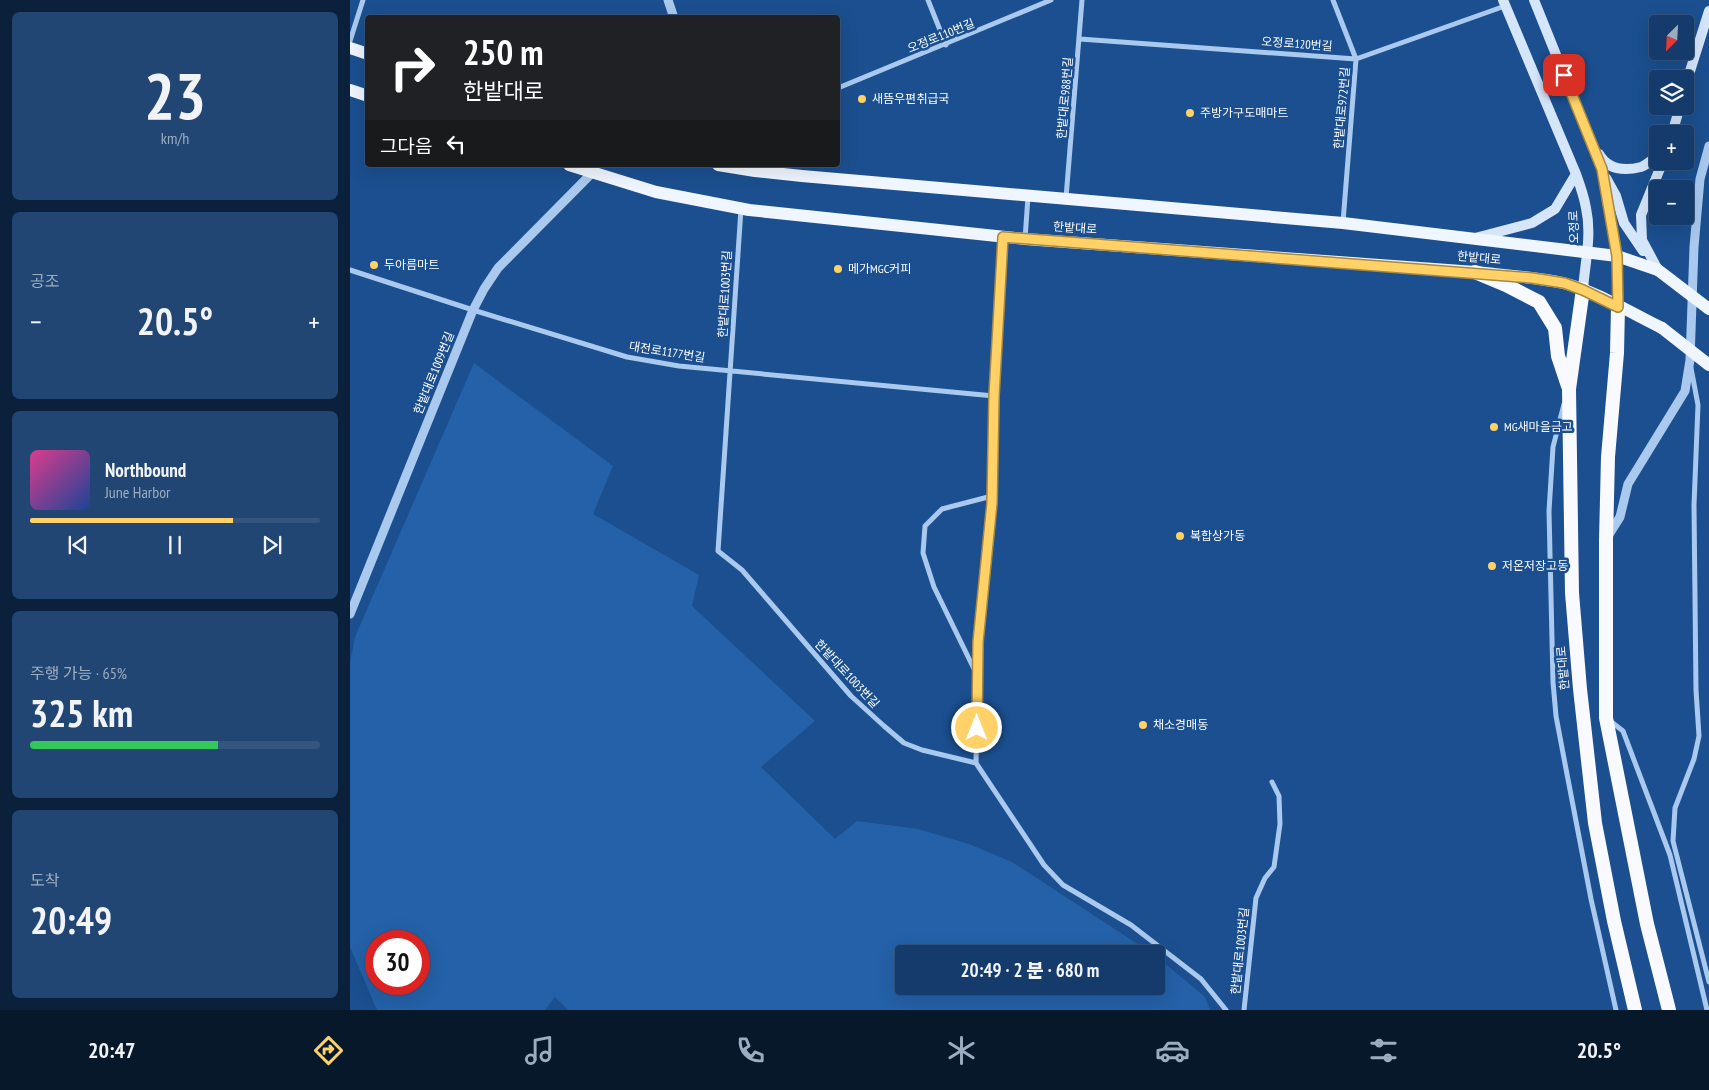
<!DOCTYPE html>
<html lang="ko">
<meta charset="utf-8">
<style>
:root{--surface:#143b6b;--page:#214673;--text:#f1f3f6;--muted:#9dadc1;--line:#33557e;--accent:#ffd166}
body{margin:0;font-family:"PT Sans Narrow","Noto Sans KR",sans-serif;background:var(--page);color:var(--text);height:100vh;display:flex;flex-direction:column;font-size:19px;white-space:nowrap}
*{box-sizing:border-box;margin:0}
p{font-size:16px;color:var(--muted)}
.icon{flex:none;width:28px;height:28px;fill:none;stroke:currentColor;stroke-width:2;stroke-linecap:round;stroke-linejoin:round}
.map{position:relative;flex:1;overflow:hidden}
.side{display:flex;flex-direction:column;gap:12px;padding:12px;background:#0b203b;width:350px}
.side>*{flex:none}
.hud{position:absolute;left:15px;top:15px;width:475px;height:152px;border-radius:5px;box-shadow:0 5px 20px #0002,0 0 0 1px var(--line);background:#202124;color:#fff;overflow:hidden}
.needle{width:32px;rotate:204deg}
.tools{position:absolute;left:1299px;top:15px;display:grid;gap:10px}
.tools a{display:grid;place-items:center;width:45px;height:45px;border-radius:5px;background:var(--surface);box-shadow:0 5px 20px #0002,0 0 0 1px var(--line);font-size:25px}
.speed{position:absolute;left:15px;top:930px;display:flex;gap:10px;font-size:25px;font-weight:700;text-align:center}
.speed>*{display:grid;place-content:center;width:65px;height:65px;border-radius:50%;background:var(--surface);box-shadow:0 5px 20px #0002,0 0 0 1px var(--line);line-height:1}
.speed .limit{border:8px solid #d22;background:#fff;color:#111}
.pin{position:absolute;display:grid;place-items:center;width:42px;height:42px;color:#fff;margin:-21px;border-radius:10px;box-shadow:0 2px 8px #0006}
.me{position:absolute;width:55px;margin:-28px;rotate:0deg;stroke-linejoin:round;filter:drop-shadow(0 0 4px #0008)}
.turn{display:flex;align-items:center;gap:18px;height:105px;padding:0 15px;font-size:22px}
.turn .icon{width:65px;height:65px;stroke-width:2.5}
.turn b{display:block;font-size:35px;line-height:42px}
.then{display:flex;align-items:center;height:48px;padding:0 15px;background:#0003;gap:10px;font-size:19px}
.big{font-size:38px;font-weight:800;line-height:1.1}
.side .card{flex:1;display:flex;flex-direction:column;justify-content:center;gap:8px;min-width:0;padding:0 18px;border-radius:8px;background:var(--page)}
.side .dial{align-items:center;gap:0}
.dial b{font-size:65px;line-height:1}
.song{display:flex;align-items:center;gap:15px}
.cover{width:60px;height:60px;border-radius:8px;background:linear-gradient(135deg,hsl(330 70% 55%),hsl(220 70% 35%))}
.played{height:5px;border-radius:2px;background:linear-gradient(90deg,var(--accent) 70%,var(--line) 70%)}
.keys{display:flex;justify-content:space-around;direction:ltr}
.heat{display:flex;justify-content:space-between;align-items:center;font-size:28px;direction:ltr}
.charge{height:8px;border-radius:4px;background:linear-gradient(90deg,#34c759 65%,var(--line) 0)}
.trip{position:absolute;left:545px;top:945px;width:270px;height:50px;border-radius:5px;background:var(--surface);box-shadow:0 5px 20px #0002,0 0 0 1px var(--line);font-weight:800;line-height:50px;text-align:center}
.dock{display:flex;height:80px;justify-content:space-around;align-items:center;background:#08182b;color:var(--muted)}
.dock .icon{width:35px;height:35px}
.dock .selected{color:var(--accent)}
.dock b{font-size:22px;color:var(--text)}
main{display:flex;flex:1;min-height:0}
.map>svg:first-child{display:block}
.green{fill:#2461a8;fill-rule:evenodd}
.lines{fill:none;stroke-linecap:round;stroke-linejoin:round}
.minor{stroke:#a9c9ee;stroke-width:5}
.tertiary{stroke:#a9c9ee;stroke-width:9}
.secondary{stroke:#d6e6fa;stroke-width:10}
.primary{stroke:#f0f6ff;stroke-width:12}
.trunk{stroke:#f8faff;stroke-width:14}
.primary-bridge{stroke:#f0f6ff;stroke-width:12}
.route-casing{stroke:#a68842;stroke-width:12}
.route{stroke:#ffd166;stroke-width:9}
.poi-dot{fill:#ffd166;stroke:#1b4f8f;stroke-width:2}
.labels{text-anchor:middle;stroke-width:5;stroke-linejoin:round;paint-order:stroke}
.street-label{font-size:12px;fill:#fff;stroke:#1b4f8f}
.poi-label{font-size:12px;fill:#fff;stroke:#1b4f8f;text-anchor:start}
</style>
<main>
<section class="side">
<div class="card dial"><b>23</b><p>km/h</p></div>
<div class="card"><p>공조</p>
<div class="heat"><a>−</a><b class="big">20.5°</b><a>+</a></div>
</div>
<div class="card">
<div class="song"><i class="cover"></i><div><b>Northbound</b><p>June Harbor</p></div></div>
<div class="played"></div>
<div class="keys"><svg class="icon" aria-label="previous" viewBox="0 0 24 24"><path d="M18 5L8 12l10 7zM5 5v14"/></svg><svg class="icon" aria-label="pause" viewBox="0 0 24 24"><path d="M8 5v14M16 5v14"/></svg><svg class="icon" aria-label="next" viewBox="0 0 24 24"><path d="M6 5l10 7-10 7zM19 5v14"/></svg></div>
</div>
<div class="card"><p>주행 가능 · 65%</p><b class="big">325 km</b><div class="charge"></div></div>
<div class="card"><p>도착</p><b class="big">20:49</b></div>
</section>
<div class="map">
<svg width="1359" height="1010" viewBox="0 0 1359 1010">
<rect width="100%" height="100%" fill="#1b4f8f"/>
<path class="green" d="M124 363 263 466 243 514 349 575 342 606 465 721 411 767 485 839 507 821 568 829 619 844 662 862 803 954H554V986H806V956L855 997 860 1010H218L205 997 195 1010H27L0 947V663L5 637ZM26 941H69V984H26Z"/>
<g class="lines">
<path class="minor" d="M578 0 596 45
M983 0 1006 59 993 222
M730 39 1006 59 1155 6
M0 41 13 0
M488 88 701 0
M716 198 732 0
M391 209 368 551 392 570 501 696 534 726 554 743 572 750 626 763 694 865 713 885 781 925 851 979 876 1010
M675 239 678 197
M0 270 123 310 277 357 329 366 644 396
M1341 368 1348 405 1344 505 1346 690 1349 736 1344 759 1325 808 1323 841 1359 982
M1214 404 1203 447 1199 511 1203 682 1206 716 1216 769 1241 899 1266 1010
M626 673 584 587 573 553 575 526 592 509 642 496
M1259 720 1273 731 1320 855 1357 1010
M626 763 628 642 642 503 644 396 653 238
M894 1010 906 898 915 878 924 867 930 824 929 796 922 782"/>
<path class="tertiary" d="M318 0 324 18
M1258 536 1270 517 1278 484 1335 391 1340 360 1344 247 1350 179 1359 146
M0 614 123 310 134 289 148 268 242 173"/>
<path class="secondary" d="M1153 0 1226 174C1230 185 1234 196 1236 208 1242 235 1235 263 1233 289
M1184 0 1252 169 1267 256 1268 307
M1335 87 1359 11
M1322 134 1330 106
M1249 154C1258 170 1275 171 1291 167 1297 165 1303 159 1308 155
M1256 178 1266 196 1274 223 1293 251
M1125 238 1182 223 1205 209 1226 174
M1308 270 1292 240 1291 215 1313 161"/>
<path class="primary" d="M0 48 18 54
M0 90 18 96
M219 165 306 192 399 210 675 239 1125 272C1154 275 1185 277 1213 283 1244 290 1283 314 1312 328
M368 165 405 171 452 176 993 223 1267 256 1308 270"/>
<path class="trunk" d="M1125 272 1156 285 1189 302 1205 328 1208 356 1218 386
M1233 289 1219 389 1222 593 1230 689 1245 823 1264 921 1285 1010
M1268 307 1267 353 1258 457 1256 540V718L1297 924 1319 1010"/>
<path class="primary-bridge" d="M1308 270 1359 309
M1312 328 1359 365"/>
</g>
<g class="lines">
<defs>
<path id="route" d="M627 728 628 642 642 503 644 396 653 237 1182 278 1214 283 1233 290 1268 307 1267 256 1252 169 1214 75"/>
</defs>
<use href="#route" class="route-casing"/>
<use href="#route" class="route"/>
</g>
<g class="poi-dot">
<circle cx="512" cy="99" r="5"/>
<circle cx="840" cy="113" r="5"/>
<circle cx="24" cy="265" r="5"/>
<circle cx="488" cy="269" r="5"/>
<circle cx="1144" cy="427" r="5"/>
<circle cx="830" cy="536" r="5"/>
<circle cx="1142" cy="566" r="5"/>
<circle cx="793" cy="725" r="5"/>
</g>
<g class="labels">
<g class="street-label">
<text transform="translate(591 36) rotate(-22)" y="4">오정로110번길</text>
<text transform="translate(947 44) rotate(4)" y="4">오정로120번길</text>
<text transform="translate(715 98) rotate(-85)" y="4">한밭대로988번길</text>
<text transform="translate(992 108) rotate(-85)" y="4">한밭대로972번길</text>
<text transform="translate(1224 227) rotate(-92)" y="4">오정로</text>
<text transform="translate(725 228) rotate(4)" y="4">한밭대로</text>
<text transform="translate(1129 258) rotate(5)" y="4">한밭대로</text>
<text transform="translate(375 294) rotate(-87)" y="4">한밭대로1003번길</text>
<text transform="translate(317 352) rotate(9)" y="4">대전로1177번길</text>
<text transform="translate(84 373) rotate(-68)" y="4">한밭대로1009번길</text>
<text transform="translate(1213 668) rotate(-95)" y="4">한밭대로</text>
<text transform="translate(497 674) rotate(47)" y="4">한밭대로1003번길</text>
<text transform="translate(890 951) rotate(-84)" y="4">한밭대로1003번길</text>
</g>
<g class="poi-label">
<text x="522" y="103">새뜸우편취급국</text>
<text x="850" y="117">주방가구도매마트</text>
<text x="34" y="269">두아름마트</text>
<text x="498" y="273">메가MGC커피</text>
<text x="1154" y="431">MG새마을금고</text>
<text x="840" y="540">복합상가동</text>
<text x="1152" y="570">저온저장고동</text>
<text x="803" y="729">채소경매동</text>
</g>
</g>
</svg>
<div class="tools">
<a><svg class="needle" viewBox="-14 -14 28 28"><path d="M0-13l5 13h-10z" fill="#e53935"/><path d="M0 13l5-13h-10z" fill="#9dadc1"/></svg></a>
<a><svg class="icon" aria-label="layers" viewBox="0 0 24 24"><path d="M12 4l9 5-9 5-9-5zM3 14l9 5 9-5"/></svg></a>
<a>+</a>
<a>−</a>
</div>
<div class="speed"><div class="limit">30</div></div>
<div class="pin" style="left:1214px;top:75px;background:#d93025"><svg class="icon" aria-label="arrive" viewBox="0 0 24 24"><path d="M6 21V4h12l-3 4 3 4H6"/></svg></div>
<svg class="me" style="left:627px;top:728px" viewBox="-20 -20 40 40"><circle r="17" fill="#ffd166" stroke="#fff" stroke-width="3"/><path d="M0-11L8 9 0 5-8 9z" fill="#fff"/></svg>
<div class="trip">20:49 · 2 분 · 680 m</div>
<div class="hud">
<div class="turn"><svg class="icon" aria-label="right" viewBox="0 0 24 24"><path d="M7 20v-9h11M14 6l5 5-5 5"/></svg><div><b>250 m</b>한밭대로</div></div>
<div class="then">그다음<svg class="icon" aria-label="left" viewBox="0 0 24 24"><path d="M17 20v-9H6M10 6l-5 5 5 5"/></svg></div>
</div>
</div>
</main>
<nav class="dock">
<b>20:47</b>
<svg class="icon selected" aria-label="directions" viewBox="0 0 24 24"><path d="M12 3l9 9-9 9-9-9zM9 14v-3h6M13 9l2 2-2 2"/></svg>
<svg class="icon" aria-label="music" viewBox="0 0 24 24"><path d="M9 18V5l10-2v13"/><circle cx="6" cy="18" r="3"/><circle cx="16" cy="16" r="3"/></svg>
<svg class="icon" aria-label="phone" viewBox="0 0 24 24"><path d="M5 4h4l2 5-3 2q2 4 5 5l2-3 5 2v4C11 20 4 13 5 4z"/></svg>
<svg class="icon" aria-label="climate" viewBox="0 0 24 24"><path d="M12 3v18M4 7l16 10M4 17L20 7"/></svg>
<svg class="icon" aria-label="car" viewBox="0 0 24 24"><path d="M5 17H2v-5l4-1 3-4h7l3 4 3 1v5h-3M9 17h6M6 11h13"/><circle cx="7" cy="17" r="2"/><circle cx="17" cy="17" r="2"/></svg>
<svg class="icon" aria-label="filters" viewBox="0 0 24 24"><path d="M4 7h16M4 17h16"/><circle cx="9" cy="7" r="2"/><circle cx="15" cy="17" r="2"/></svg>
<b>20.5°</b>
</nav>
